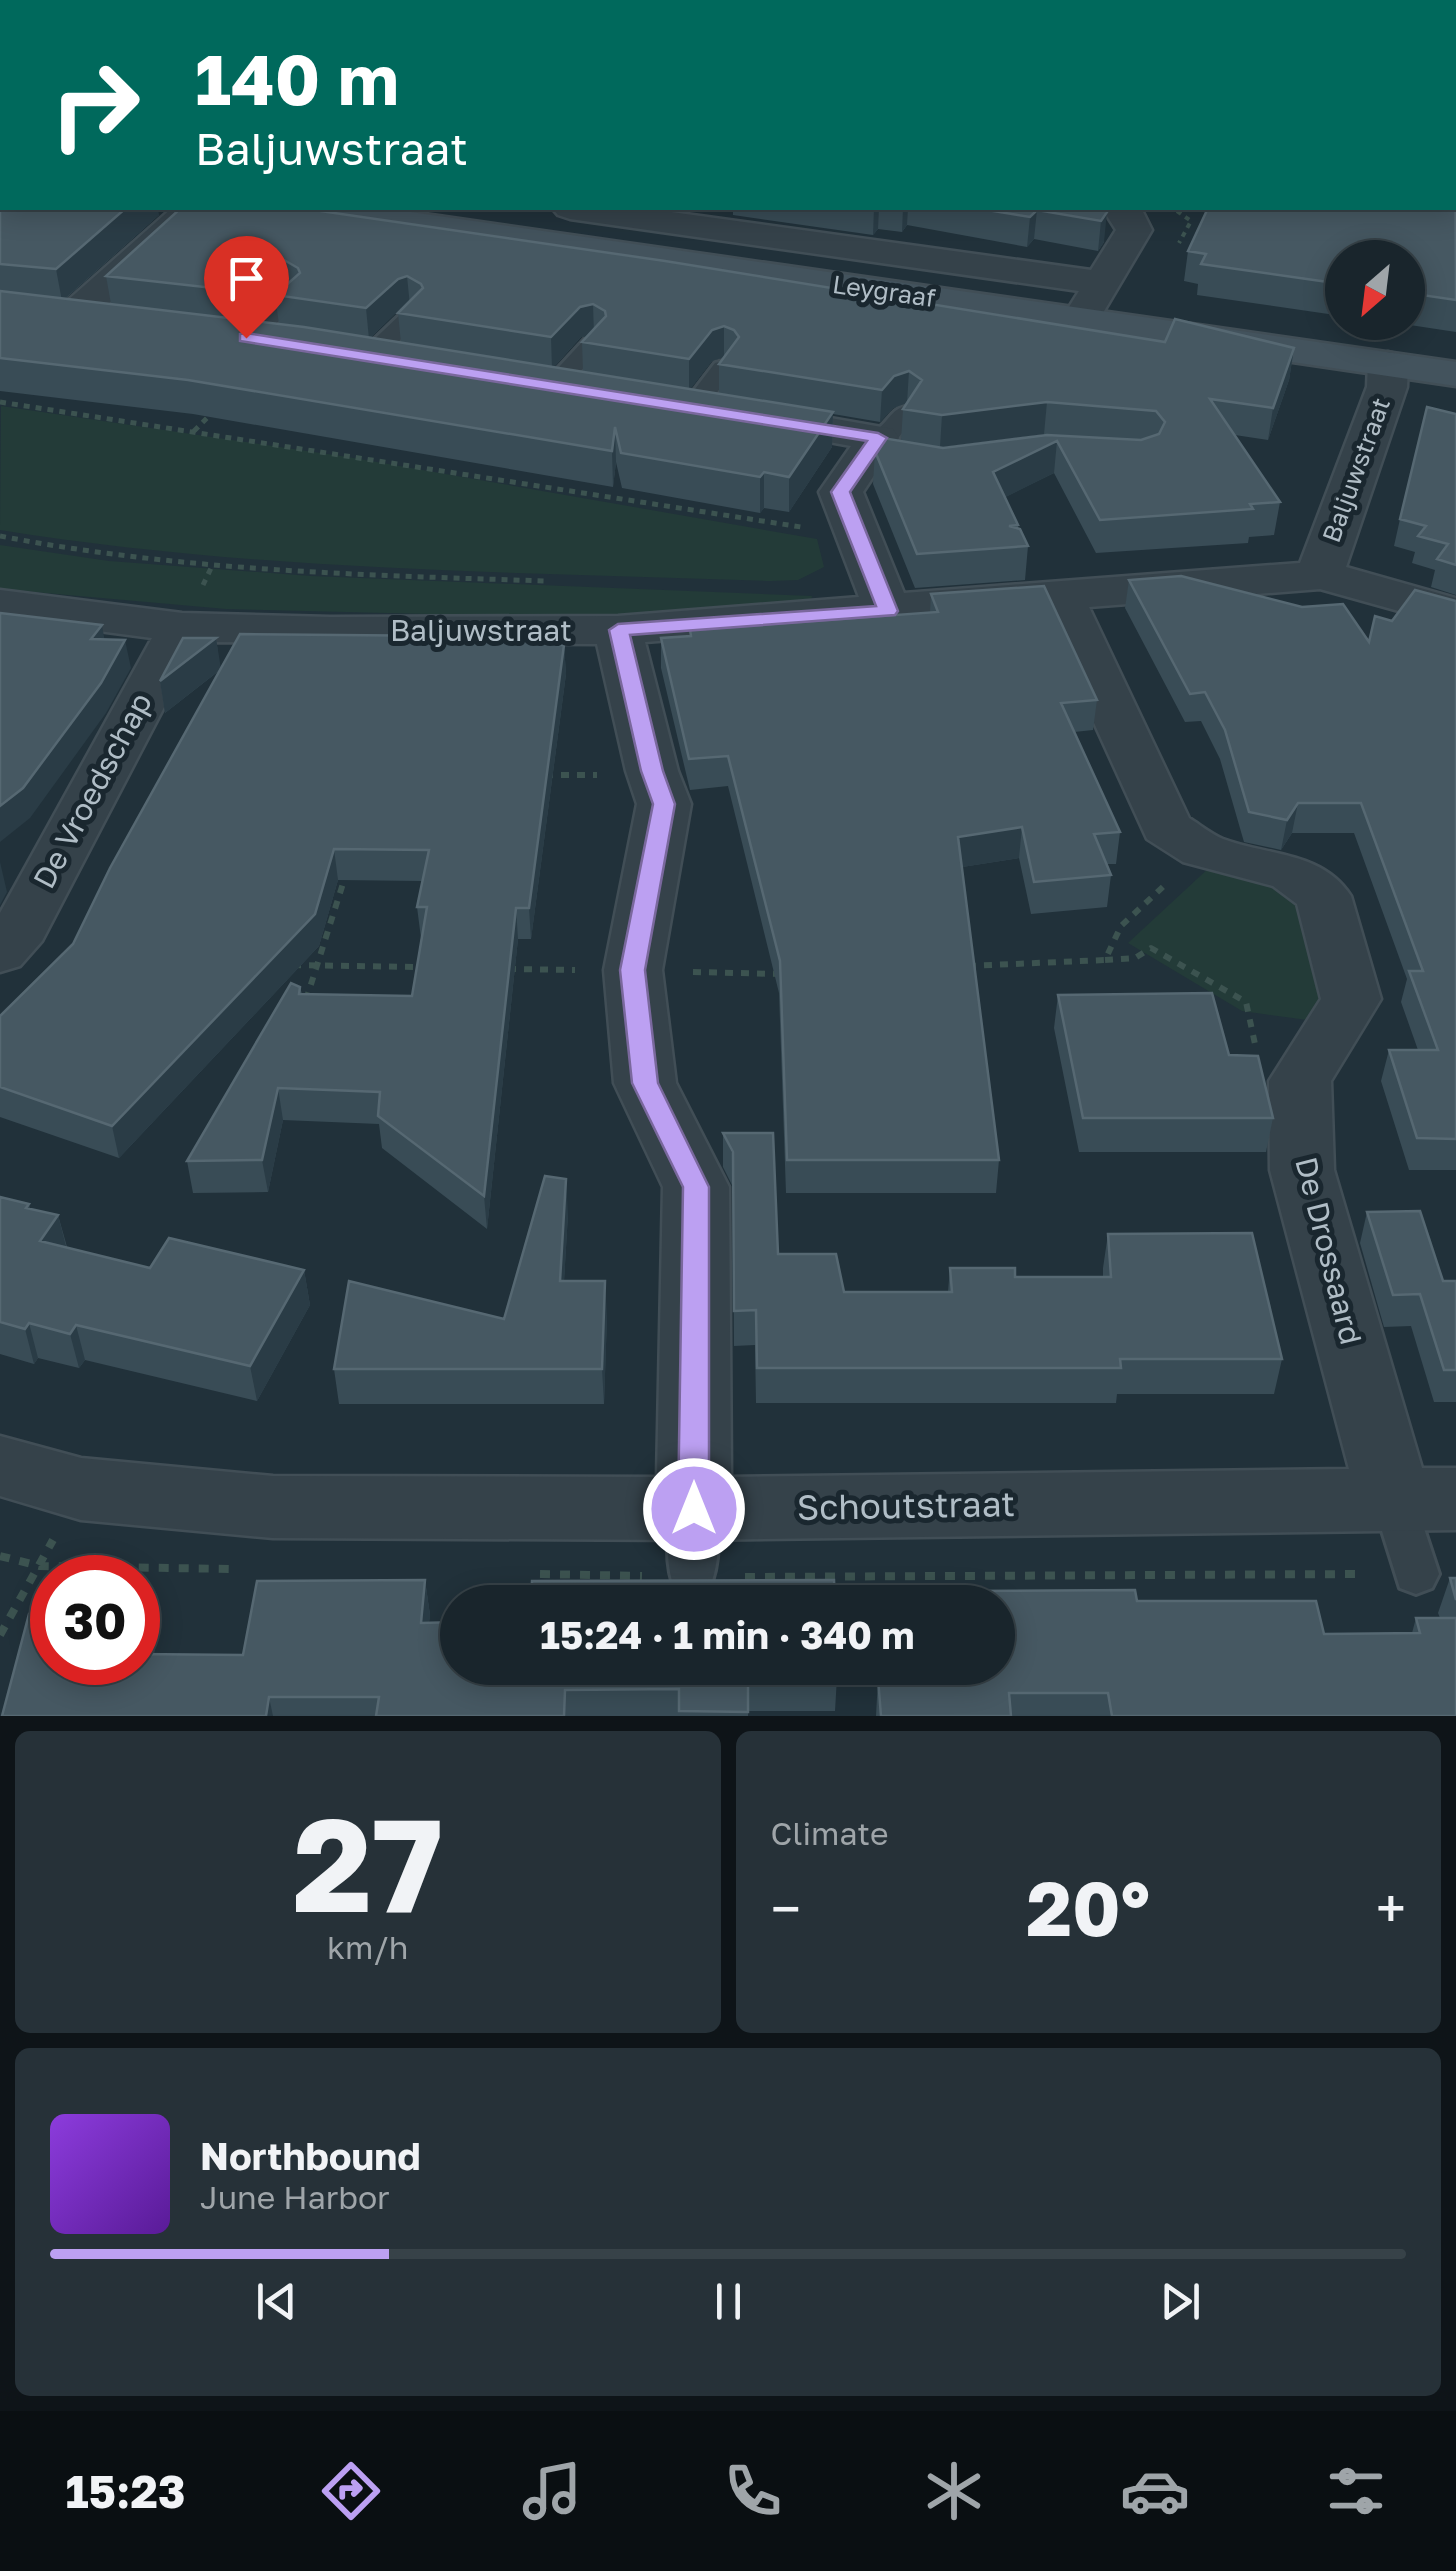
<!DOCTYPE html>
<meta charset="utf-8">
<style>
:root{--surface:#19252c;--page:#263138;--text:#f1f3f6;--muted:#9fa5a9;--line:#374248;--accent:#bca0f2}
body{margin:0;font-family:"Golos Text",sans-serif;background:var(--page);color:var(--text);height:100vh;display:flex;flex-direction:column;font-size:38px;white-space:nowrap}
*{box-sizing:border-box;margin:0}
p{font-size:32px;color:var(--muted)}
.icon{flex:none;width:55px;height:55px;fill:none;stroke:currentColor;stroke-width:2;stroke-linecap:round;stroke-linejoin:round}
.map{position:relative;height:1716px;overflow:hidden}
.sheet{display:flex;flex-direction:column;gap:15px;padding:15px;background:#0e1418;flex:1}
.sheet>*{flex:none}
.hud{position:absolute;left:0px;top:0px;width:1458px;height:210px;box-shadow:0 5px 25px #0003,0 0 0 2px var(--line);background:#00695c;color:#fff;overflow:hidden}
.needle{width:65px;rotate:208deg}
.controls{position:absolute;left:1325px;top:240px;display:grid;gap:20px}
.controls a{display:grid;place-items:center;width:100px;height:100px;border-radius:50%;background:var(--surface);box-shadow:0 5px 25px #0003,0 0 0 2px var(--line);font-size:50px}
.speed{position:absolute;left:30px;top:1555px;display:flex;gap:20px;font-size:50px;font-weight:700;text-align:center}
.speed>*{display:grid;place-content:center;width:130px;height:130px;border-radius:50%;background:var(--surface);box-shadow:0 5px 25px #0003,0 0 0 2px var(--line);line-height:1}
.speed .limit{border:15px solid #d22;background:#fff;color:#111}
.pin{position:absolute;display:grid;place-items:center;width:85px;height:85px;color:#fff;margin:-102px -42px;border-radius:50% 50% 50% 0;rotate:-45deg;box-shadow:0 0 10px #0007}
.pin .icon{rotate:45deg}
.me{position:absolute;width:110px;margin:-55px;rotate:0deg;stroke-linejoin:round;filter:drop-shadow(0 0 8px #0008)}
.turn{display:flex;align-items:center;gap:35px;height:210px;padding:0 30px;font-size:45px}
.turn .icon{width:130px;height:130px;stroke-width:2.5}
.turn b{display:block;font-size:70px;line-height:85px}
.big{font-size:75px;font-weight:700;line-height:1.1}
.sheet .card{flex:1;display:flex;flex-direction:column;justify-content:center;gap:15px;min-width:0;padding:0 35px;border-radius:15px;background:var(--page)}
.sheet .dial{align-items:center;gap:0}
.dial b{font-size:130px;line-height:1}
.song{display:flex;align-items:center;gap:30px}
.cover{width:120px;height:120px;border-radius:15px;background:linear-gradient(135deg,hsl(270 70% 55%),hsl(270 70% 35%))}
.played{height:10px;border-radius:5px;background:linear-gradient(90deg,var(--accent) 25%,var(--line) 25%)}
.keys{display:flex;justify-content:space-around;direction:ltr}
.heat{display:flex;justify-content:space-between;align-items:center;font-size:55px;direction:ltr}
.sheet .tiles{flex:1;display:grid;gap:15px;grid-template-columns:1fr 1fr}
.card:last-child{grid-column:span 2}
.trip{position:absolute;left:440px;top:1585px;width:575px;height:100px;border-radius:50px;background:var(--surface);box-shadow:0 5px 25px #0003,0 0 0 2px var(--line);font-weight:700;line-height:100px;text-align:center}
.menu{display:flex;height:160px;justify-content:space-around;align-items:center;background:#0a0f12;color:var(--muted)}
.menu .icon{width:70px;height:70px}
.menu .active{color:var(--accent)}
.menu b{font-size:45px;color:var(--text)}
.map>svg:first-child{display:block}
.green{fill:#233b38}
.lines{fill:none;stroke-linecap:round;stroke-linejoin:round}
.lane-casing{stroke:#414e56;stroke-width:6}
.street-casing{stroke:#414e56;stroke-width:5}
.secondary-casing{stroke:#414e56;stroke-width:5}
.path-far3{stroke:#3c5350;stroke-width:4;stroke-dasharray:5 5;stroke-linecap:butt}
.path-far2{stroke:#3c5350;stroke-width:5;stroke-dasharray:6 6;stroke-linecap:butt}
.path-far1{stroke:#3c5350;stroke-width:6;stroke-dasharray:8 8;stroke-linecap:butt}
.path{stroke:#3c5350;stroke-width:8;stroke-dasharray:10 10;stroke-linecap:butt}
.lane{fill:#35424a;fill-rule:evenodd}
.street{fill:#35424a;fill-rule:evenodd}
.secondary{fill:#43535d;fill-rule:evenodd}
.wall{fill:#394c56;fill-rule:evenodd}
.shaded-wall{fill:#2a3c46}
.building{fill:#465862;stroke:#566872;stroke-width:2.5}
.route{fill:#bca0f2;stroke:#7a689d;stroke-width:2.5}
.labels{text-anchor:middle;stroke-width:10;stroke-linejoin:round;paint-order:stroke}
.far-street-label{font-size:25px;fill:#b0bdc6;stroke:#1a272f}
.street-label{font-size:30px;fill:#b0bdc6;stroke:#1a272f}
.near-street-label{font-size:35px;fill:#b0bdc6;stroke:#1a272f}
</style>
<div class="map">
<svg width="1456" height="1716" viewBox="0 0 1456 1716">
<rect width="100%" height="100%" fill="#21313a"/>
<path class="green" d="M1 406 348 457 817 539 824 567 798 580 771 581C514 572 254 571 0 530Z
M0 545 109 561 311 576 812 596 811 600 637 615 546 617 226 609 0 589Z
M1211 866 1277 881 1305 899 1327 993 1307 1020 1242 1011 1128 943Z"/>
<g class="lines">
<defs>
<path id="lane" d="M2 141V155L0 156V142Z
M289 294 300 301 297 306 254 342H238L234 337 238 332 281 296Z
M411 310 422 317 419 322 379 360H363L359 355 363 350 403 312Z
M592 338 604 345 600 350 563 390H547L543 385 547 380 584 340Z
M723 361 731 363 735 368 731 373 703 412H685L682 407 685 402 715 363Z
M905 406 917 413 896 441 869 443 866 438 869 433C886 429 889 410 905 406Z
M1394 1481 1410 1486 1439 1574 1432 1588 1416 1594 1400 1588 1372 1499 1378 1486Z
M694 1490 710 1496C722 1520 720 1567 708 1591L692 1597 676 1591C664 1567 666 1520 678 1496Z"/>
<path id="street" d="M1455 79H1456V98H1455Z
M172 208H210L86 325 72 329 58 325 53 317 58 309Z
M552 208H642L1091 270 1116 230 1102 208H1141L1152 230 1097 323 1083 327 1069 323 1064 315 1079 291 570 219 558 215Z
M1388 352 1402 356 1408 364 1407 387 1346 567 1456 598V627L1320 589 1089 607 1189 818C1199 824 1211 834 1223 839 1268 856 1322 851 1351 896L1381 999 1331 1081 1334 1170 1422 1468H1456V1530L694 1540 273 1538 81 1520 0 1496V1436L81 1458 273 1476 657 1477 663 1187 614 1083 604 970 637 804 626 771 597 644 198 642 42 941 20 966 0 972V913L152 638 0 618V590L182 613 330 617 618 616 859 597 819 492 851 446 747 427 741 418 747 409 762 406 893 429 899 438 863 492 904 593 1300 563 1367 387 1368 364 1374 356ZM1043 611 1147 839 1183 862 1273 886 1297 904 1321 999 1269 1081 1270 1170 1349 1469 731 1477 729 1187 676 1083 662 970 691 804 678 771 645 642Z"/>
<path id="secondary" d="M0 48H2V66H0Z
M295 208H383L1456 362V386L313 219 301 215Z"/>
</defs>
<use href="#lane" class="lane-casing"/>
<use href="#street" class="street-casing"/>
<use href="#secondary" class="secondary-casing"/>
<path class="path-far3" d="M1177 211 1191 221 1179 243"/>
<path class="path-far2" d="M0 402 801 527
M194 431 213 412
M0 536C181 571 363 575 546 581
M203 585 213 564"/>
<path class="path-far1" d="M545 775H597
M1105 960 1135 958 1151 948 1246 1002 1255 1044
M293 965 420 967
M968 966 1105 960 1121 926 1166 884
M508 969 575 970
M693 972 780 974
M306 1000 346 874"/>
<path class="path" d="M0 1556 39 1566 233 1569
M540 1574 642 1576
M745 1577 1362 1574
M0 1635 53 1540"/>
<use href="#lane" class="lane"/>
<use href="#street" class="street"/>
<use href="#secondary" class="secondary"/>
</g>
<path class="wall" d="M0 0 2 2V42L0 41Z
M1456 92V332L1390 322H1408V258H1342V316L1197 295 1198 284 1184 281 1188 251Z
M0 170 159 215 65 299 111 304 106 276 181 208 1165 342 1294 348 1289 380 1268 440 1235 435 1280 502 1274 535 1249 537 1248 543 1096 553 1054 473 1005 497 1018 525V528L1028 546 1025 580 915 588 873 484 875 451 943 448 1068 436 1044 434 940 447 901 441 903 409 907 403 893 408 880 422 833 414 832 447 789 512 764 508 760 513 622 488 616 462 613 487 193 414 0 391ZM275 296 279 324 246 320 270 300ZM400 309H403L398 313 401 343 370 338ZM588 336 582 342 583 372 554 367 581 337ZM724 357 719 364V394L690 389 712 361Z
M712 208H1101L1104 242 1098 251 1034 239 1027 247 907 225 902 232 878 229 873 235 733 215V211Z
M1456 414V595L1431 587 1435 570 1412 563 1415 552 1394 546 1400 519Z
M1129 580 1369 642 1392 621 1456 601V1170H1409L1381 1081 1389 1050H1418L1401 1002 1407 979 1354 833H1292L1281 850 1244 842 1220 759 1201 721 1185 722 1125 608Z
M931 594 1097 700 1093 730 1074 732 1120 832 1116 864H1106L1111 875 1107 907 1031 914 1019 858 962 867 999 1160 996 1193H786L779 993 728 786 690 790 661 668V638L690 636V630L930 612Z
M216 638 220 669 564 645 566 674 531 939H518L487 1229 382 1148 379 1124 283 1120 268 1192 193 1193 187 1161 300 987 302 994 412 996 421 938 417 907 423 881 338 880 319 946 119 1158 0 1117V1016L73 944 220 670 165 713 160 681Z
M1058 995 1229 1055 1273 1118 1266 1152H1079L1054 1028Z
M723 1133 778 1254 844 1292H948L950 1268 1015 1277H1103V1268L1108 1234 1282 1359 1274 1394H1117L1116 1403H756L755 1345 734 1346 733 1187 723 1167Z
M0 1197 29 1204 30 1209 58 1215 67 1247 150 1268 304 1270 310 1305 257 1401 85 1360 79 1368 38 1358 34 1364 0 1354Z
M1367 1212 1443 1281H1456V1402H1434L1411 1326 1384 1327 1360 1243Z
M568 1214 564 1281 607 1316 604 1404H339L334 1369 504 1319Z
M1450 1578H1456V1716H876L878 1678H957L956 1668H998V1602H954L956 1591 1137 1601 1324 1634 1412 1633 1416 1618H1440L1438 1613Z
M425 1580 430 1615 429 1622 837 1677 835 1711H748V1716H2L155 1648 154 1654 243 1655Z"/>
<path class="shaded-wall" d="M245 0H322L323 2H224Z
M0 93H2V122H0Z
M126 208H158L159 215 62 301 56 269Z
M874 208H879L878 229 873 235Z
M903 208H908L907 225 902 232Z
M1037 210 1034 239 1027 247 1030 217Z
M1107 212 1104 242 1098 251 1101 221Z
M284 260 288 290 279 293 244 322 240 291 275 263Z
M407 276 410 306 400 309 369 339 366 308 398 279Z
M593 304 594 335 581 337 552 369 551 337 580 307Z
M724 326V357L712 361 689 391V359L712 330Z
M1294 348 1289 380 1268 440 1273 408Z
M909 371 907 403 893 408 880 422 882 390 894 376Z
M1047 402 1044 434 940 447 942 415Z
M833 412 832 447 789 512V477Z
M615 427 616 462 613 487 612 451Z
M1057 441 1054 473 990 505 993 472Z
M764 472V508L760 513V477Z
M102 625 107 654 91 639Z
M216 638 221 669 165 713 160 681Z
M125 640 131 668 106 713 30 818 0 842V806Z
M564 645 566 674 531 939 529 908Z
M1298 803 1292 833 1281 850 1287 820Z
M1022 827 1019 858 956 868 958 837Z
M334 849 338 880 319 946 119 1158 112 1126Z
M0 862 7 892 0 905Z
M516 908 518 939 487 1229 484 1196Z
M278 1088 283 1120 268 1192 262 1160Z
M566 1179 568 1214 562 1316 560 1281Z
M58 1215 67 1250 40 1241Z
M304 1270 310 1305 257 1401 250 1366Z
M605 1281 607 1316 604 1404 602 1369Z
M29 1323 38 1358 34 1364 25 1329Z
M76 1325 85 1360 79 1368 70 1334Z
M425 1580 430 1615 426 1657 421 1623Z
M146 1614 155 1648 146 1689 138 1657Z
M269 1697 273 1716H266Z"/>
<path class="building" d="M1 0H245L224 2H2V16H0Z
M307 0H1222L1229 2H303Z
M0 76 2 78V93H0Z
M1455 92 1456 300 1408 293V258H1342V284L1201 264 1206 254 1188 251 1208 208H1455Z
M0 170 2 171V208H126L56 269 0 264Z
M181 208H300L665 261 1165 342 1175 319 1294 348 1273 408 1210 399 1280 502 1250 504 1253 509 1100 520 1057 441 993 472 1018 525 1009 526 1020 529 1028 546 917 554 875 451 883 438 943 448 1047 435 1141 440 1159 434 1165 422 1156 411 1047 402 942 415 903 409 922 380 909 371 894 376 882 390 719 364 739 337 734 330 724 326 712 330 689 359 582 342 606 316 605 311 593 304 580 307 551 337 398 313 423 288 421 284 407 276 398 279 366 308 275 295 300 273 298 268 284 260 275 263 240 291 106 276Z
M975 208H1101L1107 212 1101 221 1037 210 1030 217Z
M0 291 304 327 833 412 789 477 764 472 760 477 621 453 615 427 612 451 188 380 0 358Z
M1427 407 1456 414V565L1437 559 1448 544 1418 536 1426 526 1400 519Z
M1181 576 1302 607 1343 604 1369 642 1375 616 1392 621 1415 590 1456 601V1139L1417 1138 1389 1050H1438L1409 971H1423L1361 803H1298L1287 820 1249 812 1225 730 1205 692 1190 694 1129 580Z
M1044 586 1097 700 1061 703 1120 832 1094 834 1111 875 1034 882 1022 827 958 837 999 1160H787L780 961 728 756 689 759 661 638 691 636 690 630 938 612 931 594Z
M0 613 102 625 91 639 125 640 101 683 23 788 0 806Z
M240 634 559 637 558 645H564L529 908H516L484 1196 378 1116 380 1092 278 1088 262 1160 187 1161 291 983 300 987 299 994 412 996 427 907H417L429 850 334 849 315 914 112 1126 0 1087V1016L73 944 110 868Z
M183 638H216L160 681Z
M1212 993 1229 1055 1258 1056 1273 1118H1083L1058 995Z
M723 1133H773L778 1254H836L844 1292H952L950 1268H1015V1277H1111L1108 1234 1252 1233 1282 1359H1120L1121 1368H757L756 1310 734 1311 733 1152Z
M545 1176 566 1179 560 1281H605L602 1369H334L349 1281 504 1319Z
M0 1197 29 1204 26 1208 58 1215 40 1241 150 1268 169 1238 304 1270 250 1366 76 1325 70 1334 29 1323 25 1329 0 1322Z
M1420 1211 1443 1281H1456V1370H1444L1420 1294 1393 1295 1367 1212Z
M1450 1578H1456V1600Z
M425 1580 421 1623 458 1622V1668H837V1677L748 1676V1712L679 1711V1689L565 1690 564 1716H376L379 1697H269L266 1716H2L29 1614H52V1662H138V1654L243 1655 257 1581Z
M834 1580 835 1602H531L532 1581Z
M1135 1590 1137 1601H1316L1324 1634 1420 1633 1416 1618H1456V1716H1112L1108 1693H1009L1011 1716H881L878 1678H964L963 1668H998V1602H957L956 1591Z
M138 1614H146L138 1652Z"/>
<path class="route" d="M246 333 878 433 887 438 850 492 898 611 895 615 630 635 663 771 675 804 645 970 658 1083 709 1187V1509L705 1518 694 1522 683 1518 678 1509 683 1187 632 1083 620 970 653 804 641 771 609 630 618 624 876 606 831 492 867 441 240 341V334Z"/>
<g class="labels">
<g class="far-street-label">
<text transform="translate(884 291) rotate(8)" y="9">Leygraaf</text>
<text transform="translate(1356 470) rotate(-70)" y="9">Baljuwstraat</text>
</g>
<g class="street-label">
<text x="481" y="641">Baljuwstraat</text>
<text transform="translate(93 791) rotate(-62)" y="10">De Vroedschap</text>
<text transform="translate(1328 1251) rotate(76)" y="10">De Drossaard</text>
</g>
<g class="near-street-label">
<text transform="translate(906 1506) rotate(-1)" y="12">Schoutstraat</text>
</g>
</g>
</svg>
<div class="controls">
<a><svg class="needle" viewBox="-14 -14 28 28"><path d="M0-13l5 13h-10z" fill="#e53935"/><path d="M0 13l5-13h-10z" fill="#9fa5a9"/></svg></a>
</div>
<div class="speed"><div class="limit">30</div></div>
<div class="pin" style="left:246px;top:338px;background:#d93025"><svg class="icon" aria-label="arrive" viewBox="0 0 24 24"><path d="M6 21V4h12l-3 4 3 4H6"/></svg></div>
<svg class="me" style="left:694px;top:1509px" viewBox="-20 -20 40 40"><circle r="17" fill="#bca0f2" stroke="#fff" stroke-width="3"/><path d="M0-11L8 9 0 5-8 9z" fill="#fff"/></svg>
<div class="trip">15:24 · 1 min · 340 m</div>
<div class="hud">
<div class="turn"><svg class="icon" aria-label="right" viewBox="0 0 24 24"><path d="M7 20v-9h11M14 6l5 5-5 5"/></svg><div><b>140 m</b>Baljuwstraat</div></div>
</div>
</div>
<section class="sheet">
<div class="tiles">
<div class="card dial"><b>27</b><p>km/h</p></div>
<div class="card"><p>Climate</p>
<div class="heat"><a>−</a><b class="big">20°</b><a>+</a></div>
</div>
<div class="card">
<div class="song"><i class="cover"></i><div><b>Northbound</b><p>June Harbor</p></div></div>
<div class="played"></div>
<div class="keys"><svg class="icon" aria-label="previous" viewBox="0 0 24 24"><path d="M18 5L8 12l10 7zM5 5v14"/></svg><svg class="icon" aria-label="pause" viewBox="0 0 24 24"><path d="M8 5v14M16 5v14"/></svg><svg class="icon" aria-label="next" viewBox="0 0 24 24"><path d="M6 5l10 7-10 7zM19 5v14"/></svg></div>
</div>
</div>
</section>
<nav class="menu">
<b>15:23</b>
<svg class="icon active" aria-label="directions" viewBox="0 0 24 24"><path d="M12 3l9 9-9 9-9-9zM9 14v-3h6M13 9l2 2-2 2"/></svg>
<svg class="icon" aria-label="music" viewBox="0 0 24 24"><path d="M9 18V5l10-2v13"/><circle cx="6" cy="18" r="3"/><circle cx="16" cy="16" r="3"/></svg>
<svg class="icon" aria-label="phone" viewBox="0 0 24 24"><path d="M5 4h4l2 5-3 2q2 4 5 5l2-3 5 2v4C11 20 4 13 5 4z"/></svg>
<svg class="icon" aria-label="climate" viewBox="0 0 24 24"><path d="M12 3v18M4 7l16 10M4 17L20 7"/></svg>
<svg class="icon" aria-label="car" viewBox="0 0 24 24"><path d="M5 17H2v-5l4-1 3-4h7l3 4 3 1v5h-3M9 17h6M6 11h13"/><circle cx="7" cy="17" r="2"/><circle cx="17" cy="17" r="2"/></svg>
<svg class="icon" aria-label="filters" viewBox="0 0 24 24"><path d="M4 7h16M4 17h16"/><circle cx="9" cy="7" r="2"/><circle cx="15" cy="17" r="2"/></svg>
</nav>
